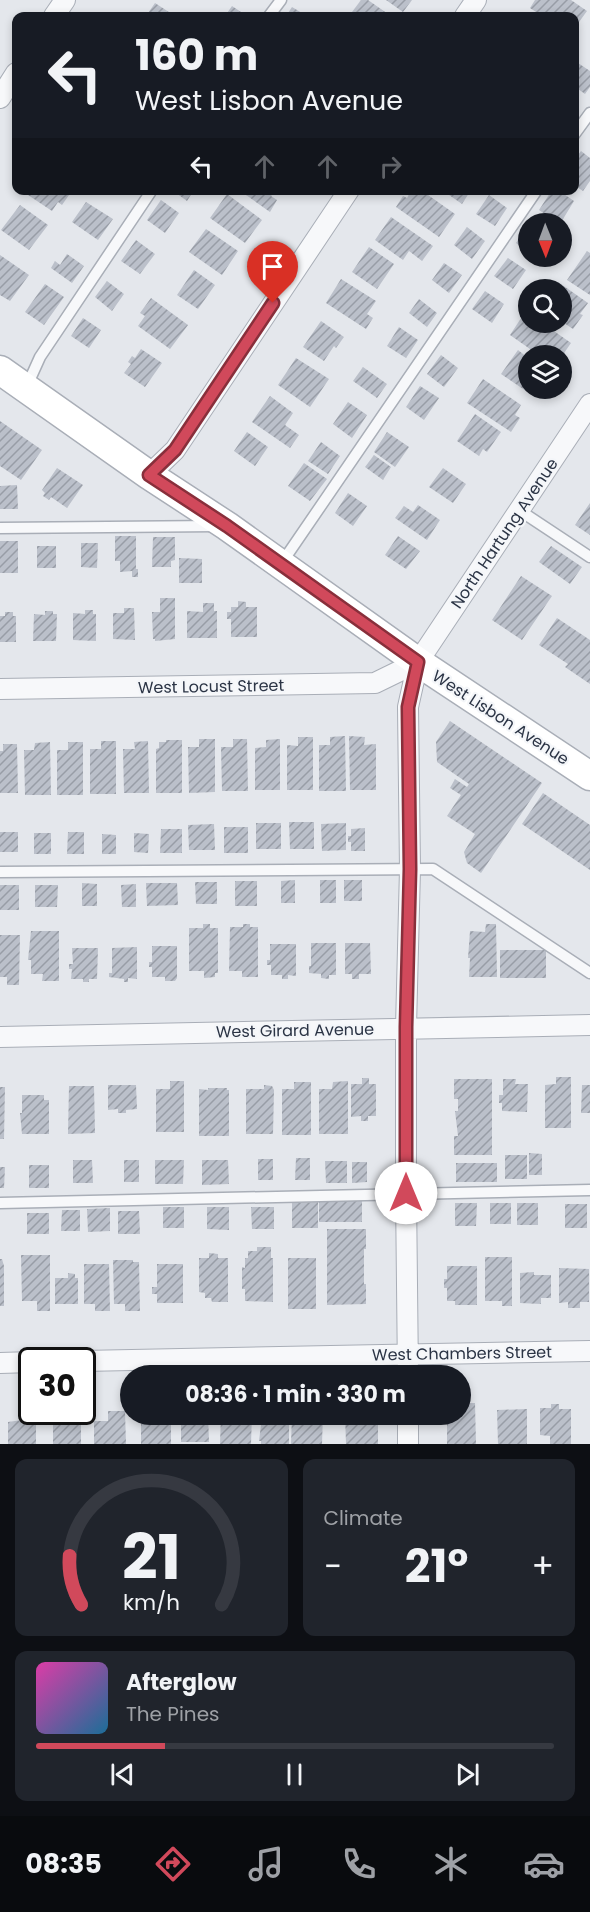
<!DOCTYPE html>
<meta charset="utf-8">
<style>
:root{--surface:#171b24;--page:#20242c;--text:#f1f3f6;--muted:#9ea1a6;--line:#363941;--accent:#d1495b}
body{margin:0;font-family:Poppins,sans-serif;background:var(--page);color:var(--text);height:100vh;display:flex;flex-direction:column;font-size:22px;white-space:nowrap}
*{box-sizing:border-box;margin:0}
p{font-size:20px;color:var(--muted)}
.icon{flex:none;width:33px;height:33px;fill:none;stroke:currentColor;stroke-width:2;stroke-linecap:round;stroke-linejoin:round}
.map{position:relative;height:1444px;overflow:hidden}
.side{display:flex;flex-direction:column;gap:15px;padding:15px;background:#0d0f14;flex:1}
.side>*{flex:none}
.hud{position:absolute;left:12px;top:12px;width:567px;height:183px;border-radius:12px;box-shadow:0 3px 9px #0003;background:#171b24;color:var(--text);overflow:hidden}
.needle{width:39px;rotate:179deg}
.controls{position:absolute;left:518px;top:213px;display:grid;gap:12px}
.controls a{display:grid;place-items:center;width:54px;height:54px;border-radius:50%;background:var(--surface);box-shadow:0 3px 9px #0003;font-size:30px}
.speed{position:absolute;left:18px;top:1347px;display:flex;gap:12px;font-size:30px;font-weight:700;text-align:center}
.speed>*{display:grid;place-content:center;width:78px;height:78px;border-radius:50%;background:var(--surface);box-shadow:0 3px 9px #0003;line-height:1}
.speed .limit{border:3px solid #111;border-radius:9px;background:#fff;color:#111}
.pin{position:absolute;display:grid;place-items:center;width:51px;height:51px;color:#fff;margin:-62px -26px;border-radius:50% 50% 50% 0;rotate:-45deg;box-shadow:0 0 6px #0007}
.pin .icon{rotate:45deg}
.me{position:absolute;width:66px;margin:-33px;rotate:0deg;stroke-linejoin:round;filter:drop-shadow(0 0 4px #0008)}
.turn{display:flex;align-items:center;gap:21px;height:126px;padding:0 24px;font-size:27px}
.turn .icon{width:78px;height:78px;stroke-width:2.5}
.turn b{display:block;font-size:42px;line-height:51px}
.lanes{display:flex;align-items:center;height:57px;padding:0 24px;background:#0003;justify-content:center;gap:30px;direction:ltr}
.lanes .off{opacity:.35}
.big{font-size:45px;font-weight:700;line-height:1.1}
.side .widget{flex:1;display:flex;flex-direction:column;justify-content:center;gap:9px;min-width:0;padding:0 21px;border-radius:12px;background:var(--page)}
.side .dial{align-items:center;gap:0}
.dial svg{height:156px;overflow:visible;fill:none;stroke:var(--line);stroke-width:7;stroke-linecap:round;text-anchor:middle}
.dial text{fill:var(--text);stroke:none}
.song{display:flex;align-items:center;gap:18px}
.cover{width:72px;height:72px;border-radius:9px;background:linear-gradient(135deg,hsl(320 70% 55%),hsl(200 70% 35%))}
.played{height:6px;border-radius:3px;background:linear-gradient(90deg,var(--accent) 25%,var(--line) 25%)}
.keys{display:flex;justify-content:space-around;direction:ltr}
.heat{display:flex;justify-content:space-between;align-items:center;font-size:33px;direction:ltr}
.side .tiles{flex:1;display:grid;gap:15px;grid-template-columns:1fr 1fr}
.widget:last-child{grid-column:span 2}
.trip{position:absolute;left:120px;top:1365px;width:351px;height:60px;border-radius:30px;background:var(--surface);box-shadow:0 3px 9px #0003;font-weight:700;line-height:60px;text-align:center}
.dock{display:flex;height:96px;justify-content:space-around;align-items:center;background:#090b0e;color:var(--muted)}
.dock .icon{width:42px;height:42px}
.dock .on{color:var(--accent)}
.dock b{font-size:27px;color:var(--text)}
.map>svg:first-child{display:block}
.building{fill:url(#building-hatch)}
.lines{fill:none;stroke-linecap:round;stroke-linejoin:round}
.lane-casing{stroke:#a9aeb7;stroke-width:13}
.street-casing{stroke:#a9aeb7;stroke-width:22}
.secondary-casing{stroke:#a9aeb7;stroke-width:31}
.lane{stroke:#f7f8fa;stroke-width:10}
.street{stroke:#f7f8fa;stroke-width:20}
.secondary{stroke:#fff;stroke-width:28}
.route-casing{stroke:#882f3b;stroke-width:15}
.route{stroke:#d1495b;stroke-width:10}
.labels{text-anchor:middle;stroke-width:4.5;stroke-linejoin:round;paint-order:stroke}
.street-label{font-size:16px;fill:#2b3445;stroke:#f4f6f9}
</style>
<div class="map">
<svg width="590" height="1444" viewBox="0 0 590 1444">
<defs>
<pattern id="building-hatch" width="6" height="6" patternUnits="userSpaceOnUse" patternTransform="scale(1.5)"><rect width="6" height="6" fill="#bbc0ca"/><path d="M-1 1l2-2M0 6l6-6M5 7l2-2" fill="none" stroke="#989da6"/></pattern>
</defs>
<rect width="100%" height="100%" fill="#e4e7ec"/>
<path class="building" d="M361 0H368L391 16H349Z
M386 0H412L403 12Z
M535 0H571L587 11 574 29V16H542L530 8Z
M155 3 175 16H146Z
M232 6 247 16H225Z
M292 7 307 16H286Z
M578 63 590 71V87L585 94 574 86V68Z
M581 151 590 158V181L583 191 574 185V160Z
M27 190H66L65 192 69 195 62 205 58 202 52 211 25 193Z
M172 190H194L187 201Z
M239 190H275L271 196 277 200 270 212Z
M412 190H427L430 192 428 195 455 214 439 237 396 207 403 196 407 198Z
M442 190H471L462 204Z
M552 190H558L574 201 560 224 539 210Z
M227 194 262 220 245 243 210 218Z
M489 195 507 208 495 226 476 214Z
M161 200 179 213 165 233 147 220Z
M86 202 113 219 98 240 72 222Z
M20 205 48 225 29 250 1 230Z
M391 217 433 246 422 261 409 251 403 260 375 240Z
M467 227 485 241 472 259 454 245Z
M206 229 238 251 222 275 189 252Z
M524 231 528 234V252L516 243Z
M136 240 155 254 140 274 121 261Z
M369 247 394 264 377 289 352 272Z
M587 251 590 253V295L567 280Z
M67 254 84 266 72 283 51 268 55 261 60 265Z
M0 255 29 275 10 301 0 295Z
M508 258 526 270 513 289 494 276Z
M444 263 462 275 449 293 432 280Z
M194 270 215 285 198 309 177 295Z
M341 279 376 301 367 314 373 318 366 329 326 303Z
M107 281 124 294 112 311 95 297Z
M558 282 588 303 580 314 583 315 573 329 561 321V290H553Z
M45 284 64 297 44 325 25 312Z
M485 291 504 304 492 323 472 309Z
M151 298 188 325 170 349 138 326 145 316 140 313Z
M419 299 437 313 427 327 409 313Z
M525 312 528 313V322H541L571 343 562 356H540L510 335Z
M83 318 101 330 89 348 71 336Z
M321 321 344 337 336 348 334 346 324 361 303 347Z
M399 327 418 340 406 358 387 346Z
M141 349 162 363 145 387 124 373 131 364 128 362 132 356 135 358Z
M518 350 528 358V388H536L532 395 501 374Z
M441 355 458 368 444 387 427 374Z
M296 358 329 379 310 407 278 385Z
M363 367 387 384 377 398 353 381Z
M483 379 521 405 515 415 520 418 511 432 467 403Z
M420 386 439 398 424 420 406 407Z
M270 396 293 413 285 425 299 435 290 448 252 422Z
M348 402 367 415 352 438 333 424Z
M475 414 501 432 487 452 483 449 479 456 457 441Z
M0 421 42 450 21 480 0 466Z
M247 432 268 447 255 466 234 451Z
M387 432 409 447 395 467 374 452Z
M321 442 340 456 328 474 308 461Z
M374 455 391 467 383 480 365 467Z
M304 463 327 479 310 501 288 486Z
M57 468 83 485 67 508 51 497 49 500 43 496 45 493 42 490Z
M443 468 466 484 453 503 429 487Z
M17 485 18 509H0V486Z
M348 493 367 506 353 526 335 513Z
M590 503V535L575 525Z
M418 505 440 520 427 540 395 518 404 506 413 512Z
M115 536H136V569H138V577H132V571L120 572V561H115Z
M398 536 420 551 406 569 385 555Z
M153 537H175V560L171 561V567H152Z
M0 541H18V573H0Z
M81 543H98L97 568 81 567Z
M37 546H56V568H37Z
M551 546 582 567 570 584 539 562Z
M179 558 202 559V583H179Z
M521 576 552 596 522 640 492 620Z
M160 598H175V639L155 641V639H153L152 612H160Z
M238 601 246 602V607H257V637H231V619H227V612H231V607H238Z
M203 603H214V611H217V638H187V611L203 612Z
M124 608H134L135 640 113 639V613H124Z
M85 610H93V614H96V641L73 640V613L85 614Z
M45 611H53V614H57L56 641H33L34 614 45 615Z
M5 612H13V616H16V642H0V616H5Z
M557 618 590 640V684L565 667 568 664 539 645Z
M450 721 542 783 481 873 467 863 464 852 475 834 447 816 461 795 450 788 455 779 467 787 469 784 437 762 436 742Z
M345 736 346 791H319V745H330V737Z
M349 736 365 737 364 745 376 744V790H350Z
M298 737H313V790H287V745L298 746Z
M199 739H215V792L189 793 188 747H199Z
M233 739H247L248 791H222L221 747H233Z
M280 739V790H255V748L266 747V740Z
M166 740H182V793H156V749L159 748V742H166Z
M101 741H116V794H90V749H101Z
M148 741 149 793H124L123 749H135L134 742Z
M50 742 51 795H25L24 750H34L35 743Z
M68 742H83V795H57V750H68Z
M3 744H17L18 793H0V751H3Z
M543 793 590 825V870L522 824Z
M289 822H314V849H290Z
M256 823H281V849H256Z
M346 823V850L322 851 321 824Z
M214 824 215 850H189L188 825Z
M224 827H248V853H224Z
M365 828V851H351V842H348V836H351V829Z
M161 829H182V853H160Z
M0 832H18V852H0Z
M68 832H84V854H67Z
M34 833H51V854H34Z
M134 833 149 834 148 853 134 852Z
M102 834 116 835V854H102Z
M295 880V903H281V881Z
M320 880H336V903H320Z
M344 880H362V901H344Z
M235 881H257V906H235Z
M195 882H217V904H196Z
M82 883 97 884V906H82Z
M146 883H177L178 905 147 906Z
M136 884V907H122L121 885Z
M0 885H19V910H0Z
M35 885H58L57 907H35Z
M203 924H210V928H218V973H215V977L204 978V971H189V928H203Z
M243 924H250V927H258V977H242V971H229L230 927H243Z
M486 924H496L497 977H469L470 958H468L470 931 485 932Z
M31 931H59V981H42L43 974H31V960H28Z
M0 935H20L19 985H7V977H0Z
M311 943H336V975H329V979L321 978V974L309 973V966H311Z
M345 943H370L371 974H359V979H352V974H345Z
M270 944H296V976L288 975V979H282V975H271V965H267V960H270Z
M152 946H177V978L175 981H165V977H152V967H149V962H152Z
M137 947V979L128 978V982H124V979L109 977V973H112V948Z
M72 948H98L97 979H89V982H83V979H71L72 969H69V964H73Z
M500 950H546V978H500Z
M556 1077H571V1128H545V1085L556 1084Z
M362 1078H369V1084H376V1116H368V1121H361V1116L351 1117V1084H362Z
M454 1079H492V1155H454V1136H458L455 1111H458V1099H454Z
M503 1079H516L515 1084H528L527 1112 502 1111V1103H499V1095H503Z
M170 1081H184V1132H156V1089H170Z
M348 1081V1134H319V1089H332L333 1082Z
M294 1082H311V1135H282V1089H294Z
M108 1085H136L137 1109 126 1110V1113H118V1109L108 1110Z
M264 1085 272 1086 274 1090 273 1134H246V1089H264Z
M582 1085H590V1113H581Z
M69 1086H94L95 1133 68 1134Z
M0 1087H5L4 1139H0Z
M208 1088H227V1090H229V1136H199V1089L208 1090Z
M22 1095H44V1100H49V1134H22L20 1113H22Z
M529 1153 542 1154V1175H529Z
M505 1155H527V1179H505Z
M296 1158H310V1180H295Z
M258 1159H273V1180H258Z
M73 1160H92L93 1183H73Z
M124 1160H139V1182H124Z
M155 1160H184L183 1184H155Z
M202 1160H228L229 1184 202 1185Z
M325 1161H347V1183H326Z
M352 1162H367V1182L352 1183Z
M456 1163H497V1182H456Z
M29 1165H49V1188H29Z
M0 1167H5L4 1188H0Z
M319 1201H362V1222H319Z
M318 1202V1228H292V1203Z
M455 1203H477L476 1226H455Z
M490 1203H511V1224H490Z
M517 1203H538V1225H517Z
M565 1204H587V1228H565Z
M163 1207H184V1228H163Z
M207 1207H229V1230L207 1229Z
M251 1207H274V1229H252Z
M110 1208V1231L88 1232 87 1209Z
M62 1210H80V1231H61Z
M118 1211H139L140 1234H118Z
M27 1213H49V1234H27Z
M327 1229H366V1249H364V1284H366V1304L327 1305Z
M257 1247H271V1258H273V1302L245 1301V1289H242V1267L245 1268V1258H248V1251H257Z
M209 1253 218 1254V1258H228V1302H212L211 1298H205V1293L199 1292V1258H209Z
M21 1255H50V1311H37V1301H22Z
M485 1257H512V1306H502V1301H485Z
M288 1258H316V1309H288Z
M0 1259H2L4 1266V1306H0Z
M113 1260H133V1262H139L140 1311H125V1304H114Z
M84 1264H109L110 1311H95V1304H84Z
M157 1264H183V1303H157V1294H152V1287H157Z
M447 1266H477V1305H455V1301H447V1288H444V1279H447Z
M559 1268 589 1269V1302H580V1308H568V1302L559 1303Z
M534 1272V1275H551V1298H541V1304L520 1303V1273Z
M68 1273 75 1274V1278H78V1304H55V1278H68Z
M460 1403H475L476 1444H447V1414H460Z
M551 1404H559V1409H571V1444H550V1436L540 1435V1408H551Z
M527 1409V1444H498L497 1410Z
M108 1411H125L126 1444H94V1421H108Z
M56 1414H77L78 1421 81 1422V1444H53V1422H56Z
M141 1414H171V1444H141Z
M199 1414H208L209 1442H181V1416Z
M221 1414H252L251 1444H220Z
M274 1414H289V1444H261V1441H259L262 1417H274Z
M292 1414H323L322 1444H291Z
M345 1414H378V1444H346Z
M22 1415 36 1416V1444H8V1422L22 1420Z"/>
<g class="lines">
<defs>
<path id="lane" d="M269 16 281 0
M574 135 590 113
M26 388 40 357 152 190
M519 510 590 557
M0 528 216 526
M281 564 537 190
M0 872 433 869 590 973
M0 1203 590 1190"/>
<path id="street" d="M54 16 65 0
M465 16 476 0
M0 98 16 73
M149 475 175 450 349 190
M0 689 375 683 418 662
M0 1037 590 1025
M82 1361 590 1351
M0 1363 32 1362
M408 1376 406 1193V1027L410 869 408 707 418 662 590 404
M408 1414V1444"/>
<path id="secondary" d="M0 370 149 475 227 526 418 662 590 776"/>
</defs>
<use href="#lane" class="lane-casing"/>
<use href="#street" class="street-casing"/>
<use href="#secondary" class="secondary-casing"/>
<use href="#lane" class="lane"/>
<use href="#street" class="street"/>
<use href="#secondary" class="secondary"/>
</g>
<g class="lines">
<defs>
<path id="route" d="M273 303 175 450 149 475 227 526 418 662 408 707 410 869 406 1027V1193"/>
</defs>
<use href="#route" class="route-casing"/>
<use href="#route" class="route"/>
</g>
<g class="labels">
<g class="street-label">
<text transform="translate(504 533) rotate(-56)" y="6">North Hartung Avenue</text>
<text transform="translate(211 686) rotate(-1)" y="6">West Locust Street</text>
<text transform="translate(501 717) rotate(33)" y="6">West Lisbon Avenue</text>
<text transform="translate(295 1030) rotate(-1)" y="6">West Girard Avenue</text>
<text transform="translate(462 1353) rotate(-1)" y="6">West Chambers Street</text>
</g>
</g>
</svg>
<div class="controls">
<a><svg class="needle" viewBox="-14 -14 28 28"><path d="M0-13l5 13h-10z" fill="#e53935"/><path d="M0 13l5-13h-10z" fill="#9ea1a6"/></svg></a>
<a><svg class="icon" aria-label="search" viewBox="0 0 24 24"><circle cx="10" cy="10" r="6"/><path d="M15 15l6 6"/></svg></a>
<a><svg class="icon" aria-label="layers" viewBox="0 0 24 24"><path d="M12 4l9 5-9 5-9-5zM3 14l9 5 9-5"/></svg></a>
</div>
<div class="speed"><div class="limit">30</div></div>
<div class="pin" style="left:273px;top:303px;background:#d93025"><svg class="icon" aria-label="arrive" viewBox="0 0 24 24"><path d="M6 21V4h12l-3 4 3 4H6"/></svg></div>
<svg class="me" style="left:406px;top:1193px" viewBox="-20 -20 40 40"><circle r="19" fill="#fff"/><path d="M0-13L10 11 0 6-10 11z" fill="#d1495b"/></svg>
<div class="trip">08:36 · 1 min · 330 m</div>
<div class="hud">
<div class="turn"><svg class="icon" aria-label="left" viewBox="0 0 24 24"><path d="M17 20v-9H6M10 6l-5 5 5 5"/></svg><div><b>160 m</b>West Lisbon Avenue</div></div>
<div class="lanes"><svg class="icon" aria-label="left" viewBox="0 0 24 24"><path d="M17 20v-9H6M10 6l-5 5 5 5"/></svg><svg class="icon off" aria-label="ahead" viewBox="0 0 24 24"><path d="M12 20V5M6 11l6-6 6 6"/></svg><svg class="icon off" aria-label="ahead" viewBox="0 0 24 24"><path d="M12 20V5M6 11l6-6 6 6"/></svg><svg class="icon off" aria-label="right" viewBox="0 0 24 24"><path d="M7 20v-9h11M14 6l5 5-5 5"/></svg></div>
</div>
</div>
<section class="side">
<div class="tiles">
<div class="widget dial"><svg viewBox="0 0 100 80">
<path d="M14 69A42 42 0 1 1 86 69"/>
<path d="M14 69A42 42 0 0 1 8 44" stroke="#d1495b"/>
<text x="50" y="56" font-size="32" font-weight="700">21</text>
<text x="50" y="72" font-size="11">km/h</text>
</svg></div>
<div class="widget"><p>Climate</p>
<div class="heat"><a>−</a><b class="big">21°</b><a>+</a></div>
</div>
<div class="widget">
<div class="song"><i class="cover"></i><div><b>Afterglow</b><p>The Pines</p></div></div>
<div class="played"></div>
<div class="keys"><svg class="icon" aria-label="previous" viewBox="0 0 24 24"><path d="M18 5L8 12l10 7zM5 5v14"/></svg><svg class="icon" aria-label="pause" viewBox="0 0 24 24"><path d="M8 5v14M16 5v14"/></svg><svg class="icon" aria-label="next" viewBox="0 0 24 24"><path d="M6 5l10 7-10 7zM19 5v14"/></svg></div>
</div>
</div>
</section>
<nav class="dock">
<b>08:35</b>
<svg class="icon on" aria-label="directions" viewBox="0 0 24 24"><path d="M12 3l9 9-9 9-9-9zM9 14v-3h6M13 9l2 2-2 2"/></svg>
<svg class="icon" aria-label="music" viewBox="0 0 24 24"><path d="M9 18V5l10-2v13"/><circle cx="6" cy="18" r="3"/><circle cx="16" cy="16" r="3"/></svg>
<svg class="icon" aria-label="phone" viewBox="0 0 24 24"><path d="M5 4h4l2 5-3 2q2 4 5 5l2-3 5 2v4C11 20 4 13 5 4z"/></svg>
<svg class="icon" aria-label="climate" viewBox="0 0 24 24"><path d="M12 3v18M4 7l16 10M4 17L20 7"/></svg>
<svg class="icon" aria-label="car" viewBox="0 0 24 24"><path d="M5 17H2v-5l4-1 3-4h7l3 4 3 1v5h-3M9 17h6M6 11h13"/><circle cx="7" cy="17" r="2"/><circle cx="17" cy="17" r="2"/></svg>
</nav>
